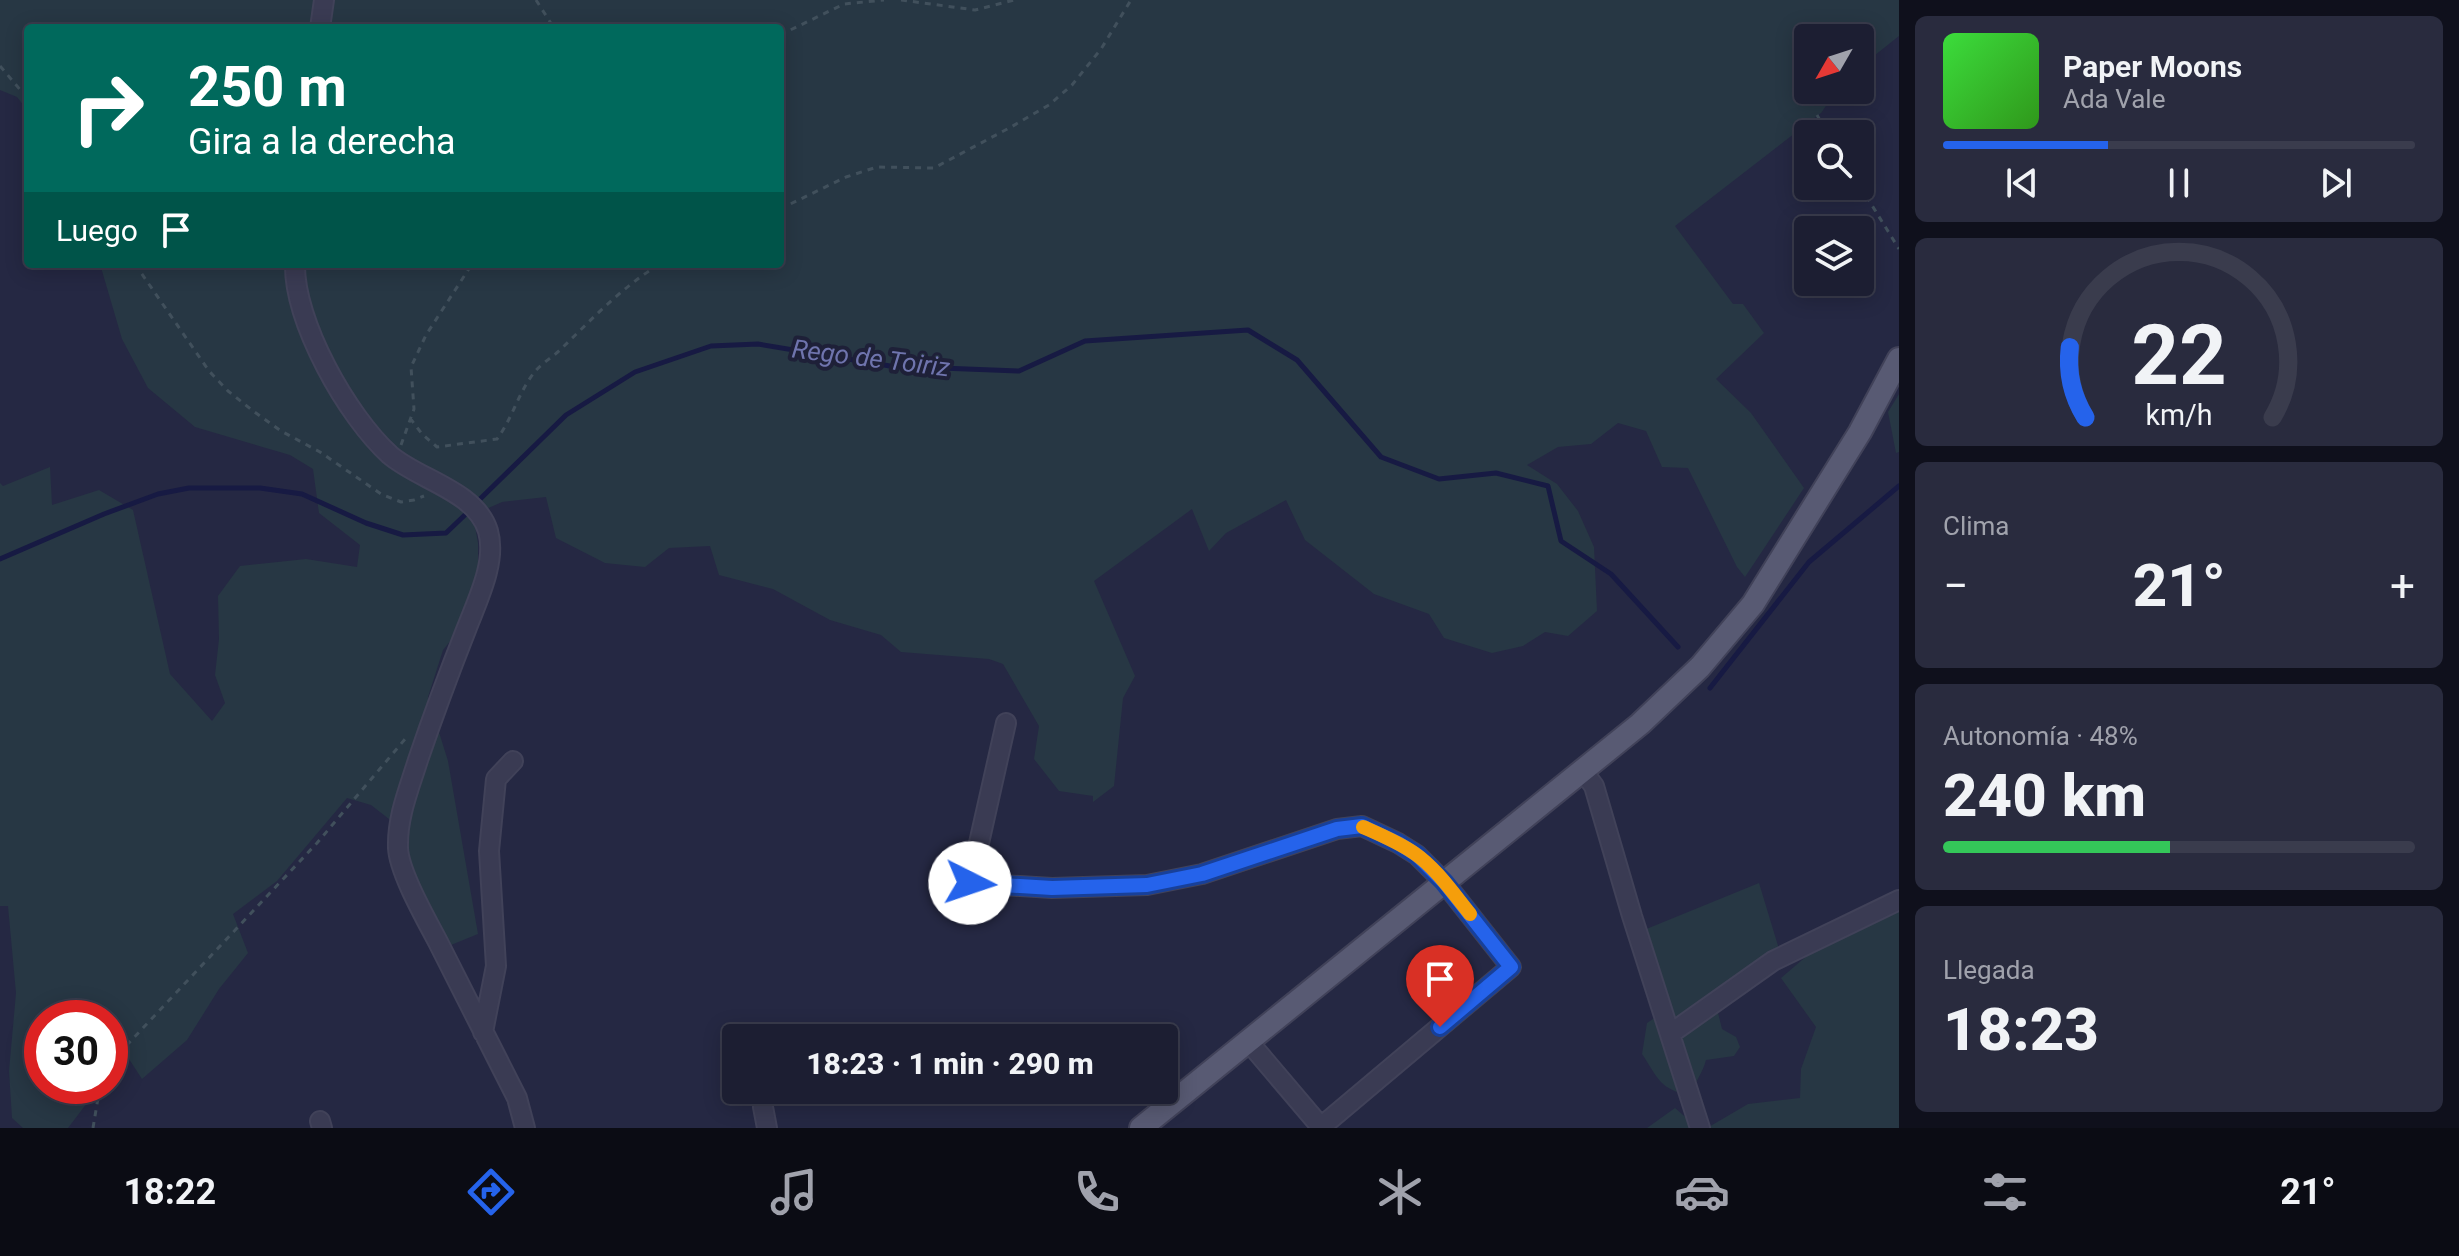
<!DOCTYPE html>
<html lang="es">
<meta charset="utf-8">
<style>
:root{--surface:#1c1e32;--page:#292b3e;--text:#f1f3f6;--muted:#a0a2ac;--line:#3a3c4d;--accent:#2563eb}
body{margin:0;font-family:Roboto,sans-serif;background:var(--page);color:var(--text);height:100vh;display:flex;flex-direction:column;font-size:30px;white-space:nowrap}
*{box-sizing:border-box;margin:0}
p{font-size:26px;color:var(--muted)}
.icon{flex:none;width:44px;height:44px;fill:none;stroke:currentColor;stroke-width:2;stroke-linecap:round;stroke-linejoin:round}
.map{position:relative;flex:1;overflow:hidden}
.panel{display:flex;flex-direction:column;gap:16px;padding:16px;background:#0f101c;width:560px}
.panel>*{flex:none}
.hud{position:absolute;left:24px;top:24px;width:760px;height:244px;border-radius:8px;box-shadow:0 4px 20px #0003,0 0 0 2px var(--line);background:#00695c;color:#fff;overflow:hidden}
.needle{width:52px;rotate:231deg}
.buttons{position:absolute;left:1794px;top:24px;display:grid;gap:16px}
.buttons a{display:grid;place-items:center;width:80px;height:80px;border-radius:8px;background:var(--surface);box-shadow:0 4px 20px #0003,0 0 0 2px var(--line);font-size:40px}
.speed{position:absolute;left:24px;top:1000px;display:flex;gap:16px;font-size:40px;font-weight:700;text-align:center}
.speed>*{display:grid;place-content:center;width:104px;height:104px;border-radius:50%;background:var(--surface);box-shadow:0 4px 20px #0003,0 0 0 2px var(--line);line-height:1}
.speed .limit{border:12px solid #d22;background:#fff;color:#111}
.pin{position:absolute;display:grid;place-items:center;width:68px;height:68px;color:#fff;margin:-82px -34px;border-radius:50% 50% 50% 0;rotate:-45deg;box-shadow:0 0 8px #0007}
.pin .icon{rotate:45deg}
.me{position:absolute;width:88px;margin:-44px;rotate:94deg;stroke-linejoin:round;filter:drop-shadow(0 0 6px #0008)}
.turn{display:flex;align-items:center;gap:28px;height:168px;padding:0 32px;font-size:36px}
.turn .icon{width:104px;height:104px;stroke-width:2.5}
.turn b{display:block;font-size:56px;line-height:68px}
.then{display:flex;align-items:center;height:76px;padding:0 32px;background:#0003;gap:16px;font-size:30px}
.big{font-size:60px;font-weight:800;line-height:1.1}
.panel .widget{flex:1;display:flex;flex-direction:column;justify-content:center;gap:12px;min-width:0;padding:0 28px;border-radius:12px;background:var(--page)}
.panel .dial{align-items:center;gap:0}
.dial svg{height:208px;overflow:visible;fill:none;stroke:var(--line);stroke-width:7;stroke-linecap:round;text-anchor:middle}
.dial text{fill:var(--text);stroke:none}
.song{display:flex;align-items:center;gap:24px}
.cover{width:96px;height:96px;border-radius:12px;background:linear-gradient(135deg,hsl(120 70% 55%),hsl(110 70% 35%))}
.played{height:8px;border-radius:4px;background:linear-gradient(90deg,var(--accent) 35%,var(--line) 35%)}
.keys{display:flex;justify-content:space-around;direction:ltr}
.heat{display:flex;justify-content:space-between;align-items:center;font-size:44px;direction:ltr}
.charge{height:12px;border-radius:6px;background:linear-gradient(90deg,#34c759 48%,var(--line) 0)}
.trip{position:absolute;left:722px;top:1024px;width:456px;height:80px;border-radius:8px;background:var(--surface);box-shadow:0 4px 20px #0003,0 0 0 2px var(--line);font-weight:800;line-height:80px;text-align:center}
.tabs{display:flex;height:128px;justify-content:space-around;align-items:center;background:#0b0c14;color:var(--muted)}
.tabs .icon{width:56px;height:56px}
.tabs .selected{color:var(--accent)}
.tabs b{font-size:36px;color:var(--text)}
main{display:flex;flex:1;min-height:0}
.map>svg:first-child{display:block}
.green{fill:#273744}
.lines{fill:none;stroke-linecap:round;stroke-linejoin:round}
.stream{stroke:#171a43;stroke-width:5}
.minor-casing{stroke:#414259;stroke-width:22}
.major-casing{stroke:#414259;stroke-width:26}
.path{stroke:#41505c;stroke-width:3;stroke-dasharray:6 6;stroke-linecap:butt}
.minor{stroke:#3a3b53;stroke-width:18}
.major{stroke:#585a73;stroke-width:22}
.route-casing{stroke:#184099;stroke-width:20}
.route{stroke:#2563eb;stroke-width:14}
.slow{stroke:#f59e0b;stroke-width:14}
.labels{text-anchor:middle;stroke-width:8;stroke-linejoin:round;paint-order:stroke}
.water-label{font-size:26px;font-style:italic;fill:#6f74ad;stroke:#1e2038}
</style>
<main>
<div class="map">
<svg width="1899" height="1128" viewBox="0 0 1899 1128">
<rect width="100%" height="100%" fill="#252843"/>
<path class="green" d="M0 0H1899V36L1860 67V38H1808V90H1837L1821 113 1675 226 1733 304H1743L1764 333 1716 379 1751 413 1804 488 1745 577 1737 567 1688 468 1662 467 1646 431 1618 423 1591 444 1558 447 1527 465 1557 484 1578 511 1594 547 1597 611 1568 636 1545 632 1523 646 1492 653 1444 638 1429 614 1374 594 1305 540 1286 500 1226 533 1209 551 1192 509 1094 581 1135 676 1123 698 1114 786 1093 802V796L1059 791 1034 759 1039 726 1003 664 989 659 901 652 881 635 830 620 773 589 719 575 710 546 669 548 645 567 605 563 556 538 546 497 502 502 473 515 478 543V589L465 623 443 650 428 697 448 761 478 934 451 945 423 901 398 826 371 805 347 798 277 881 233 914 248 953 219 989 187 1040 142 1079 125 1053 110 1073V1018H42V1086H100L68 1128H23L12 1118 9 1071 16 993 8 906H0V483L3 486 50 467 52 505 99 490 133 510 170 674 212 721 225 703 215 675 219 639 218 596 240 566 306 559 357 567 360 545 319 513 313 469 290 455 195 427 148 388 122 339 100 264H780V28H28V111L17 97 0 90Z
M1899 394V452L1896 453 1888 412Z
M1759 883 1779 949 1715 1001 1722 1029 1736 1037 1740 1047 1734 1056 1706 1060C1703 1072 1695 1082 1690 1095 1660 1090 1658 1078 1642 1054L1647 1023 1671 1007 1639 932Z
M1899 911V1128H1707L1748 1104 1800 1098 1801 1069 1816 1027 1781 978 1829 937Z
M1675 1108 1698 1128H1647Z"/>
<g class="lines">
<path class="stream" d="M476 503 566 415 635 372 711 346 758 344 890 366 1019 371 1085 341 1248 330 1297 360 1381 457 1439 479 1496 473 1548 486 1561 541 1611 574 1678 647
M0 559 104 514 158 494 189 488H260L302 494 366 523 403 535 446 533 469 511
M1710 688 1809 562 1899 486"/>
<defs>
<path id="minor" d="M320 28 324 0
M295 264C294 322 347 416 390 455 419 480 476 491 488 531 497 562 477 601 466 630 449 673 433 716 418 760 409 789 397 817 398 848 399 872 426 919 438 942 464 994 491 1046 517 1098L525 1128
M1006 723 970 883 1052 888 1147 885 1202 874 1337 829 1362 826 1398 843 1417 855 1444 882 1511 967 1321 1127 1248 1041
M1582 770 1594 786 1632 916 1700 1128
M483 1032 496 966 489 851 496 779 513 761
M1670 1034 1773 961 1899 900
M763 1107 767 1128
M320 1121 322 1128"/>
<path id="major" d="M1141 1128 1640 724 1700 667 1753 604 1860 432 1899 359"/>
</defs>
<use href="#minor" class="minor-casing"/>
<use href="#major" class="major-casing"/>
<path class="path" d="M536 0 554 28
M901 0 975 10 1014 0
M780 35 844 4 884 0
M0 66 28 99
M1817 115 1828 134
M1860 186 1899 249
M780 209 846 177 877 167 934 168 1011 127 1049 105 1072 85 1101 49 1131 0
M135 264 209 371 228 391 253 411 281 431 320 452 381 494 401 502 414 500 424 496
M410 418 422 434 437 447 497 439C512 419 518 394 533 374 540 364 552 358 561 349 592 319 622 287 660 264
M401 445 414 409 411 367 426 335 472 264
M110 1063 317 843 406 738
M93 1128 100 1086"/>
<use href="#minor" class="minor"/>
<use href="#major" class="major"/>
</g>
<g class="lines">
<defs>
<path id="route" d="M970 883 1052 888 1147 885 1202 874 1337 829 1362 826 1398 843 1417 855 1444 882 1511 967 1440 1027"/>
</defs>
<use href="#route" class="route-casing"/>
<use href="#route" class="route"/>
<path class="slow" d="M1363 827C1381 835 1398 842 1414 853 1436 868 1453 893 1470 914"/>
</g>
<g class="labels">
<g class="water-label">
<text transform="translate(871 358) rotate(7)" y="9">Rego de Toiriz</text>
</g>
</g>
</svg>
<div class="buttons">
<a><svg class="needle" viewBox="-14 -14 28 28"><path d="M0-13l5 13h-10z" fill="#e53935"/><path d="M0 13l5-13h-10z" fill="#a0a2ac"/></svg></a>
<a><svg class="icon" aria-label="search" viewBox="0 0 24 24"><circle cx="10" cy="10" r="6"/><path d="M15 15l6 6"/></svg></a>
<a><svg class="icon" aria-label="layers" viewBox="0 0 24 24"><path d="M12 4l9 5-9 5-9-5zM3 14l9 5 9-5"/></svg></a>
</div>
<div class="speed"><div class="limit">30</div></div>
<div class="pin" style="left:1440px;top:1027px;background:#d93025"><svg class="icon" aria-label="arrive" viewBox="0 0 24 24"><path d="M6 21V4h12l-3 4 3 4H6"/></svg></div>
<svg class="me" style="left:970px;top:883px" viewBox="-20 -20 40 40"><circle r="19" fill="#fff"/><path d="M0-13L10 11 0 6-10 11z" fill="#2563eb"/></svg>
<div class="trip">18:23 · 1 min · 290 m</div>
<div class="hud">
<div class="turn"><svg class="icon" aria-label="right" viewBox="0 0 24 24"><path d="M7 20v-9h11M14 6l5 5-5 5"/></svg><div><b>250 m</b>Gira a la derecha</div></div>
<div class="then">Luego<svg class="icon" aria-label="arrive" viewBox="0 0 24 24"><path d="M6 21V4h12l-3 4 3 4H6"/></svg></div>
</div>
</div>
<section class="panel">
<div class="widget">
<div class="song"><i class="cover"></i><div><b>Paper Moons</b><p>Ada Vale</p></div></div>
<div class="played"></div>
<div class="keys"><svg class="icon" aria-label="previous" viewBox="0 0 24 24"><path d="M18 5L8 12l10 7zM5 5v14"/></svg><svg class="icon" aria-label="pause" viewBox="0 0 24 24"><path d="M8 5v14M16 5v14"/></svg><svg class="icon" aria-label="next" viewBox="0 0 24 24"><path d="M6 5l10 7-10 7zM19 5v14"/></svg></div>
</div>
<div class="widget dial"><svg viewBox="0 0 100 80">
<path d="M14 69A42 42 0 1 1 86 69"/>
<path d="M14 69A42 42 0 0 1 8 42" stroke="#2563eb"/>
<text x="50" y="56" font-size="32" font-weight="700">22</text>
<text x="50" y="72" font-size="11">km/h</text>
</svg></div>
<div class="widget"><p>Clima</p>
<div class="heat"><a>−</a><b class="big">21°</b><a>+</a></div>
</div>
<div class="widget"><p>Autonomía · 48%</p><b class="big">240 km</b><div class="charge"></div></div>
<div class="widget"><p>Llegada</p><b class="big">18:23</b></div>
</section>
</main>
<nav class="tabs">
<b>18:22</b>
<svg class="icon selected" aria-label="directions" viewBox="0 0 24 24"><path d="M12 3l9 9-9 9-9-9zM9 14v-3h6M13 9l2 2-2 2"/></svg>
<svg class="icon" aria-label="music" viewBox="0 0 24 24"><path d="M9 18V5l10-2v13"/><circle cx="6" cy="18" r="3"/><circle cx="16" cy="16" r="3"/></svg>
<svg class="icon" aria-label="phone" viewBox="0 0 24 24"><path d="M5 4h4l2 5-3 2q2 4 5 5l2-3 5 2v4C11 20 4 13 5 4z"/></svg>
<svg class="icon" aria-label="climate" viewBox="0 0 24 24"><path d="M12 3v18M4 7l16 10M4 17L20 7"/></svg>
<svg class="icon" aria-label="car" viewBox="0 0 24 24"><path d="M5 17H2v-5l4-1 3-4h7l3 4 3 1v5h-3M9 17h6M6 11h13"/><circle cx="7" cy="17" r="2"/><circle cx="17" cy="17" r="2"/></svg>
<svg class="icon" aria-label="filters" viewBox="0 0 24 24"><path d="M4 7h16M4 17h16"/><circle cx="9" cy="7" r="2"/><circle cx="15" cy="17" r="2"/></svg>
<b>21°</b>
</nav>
